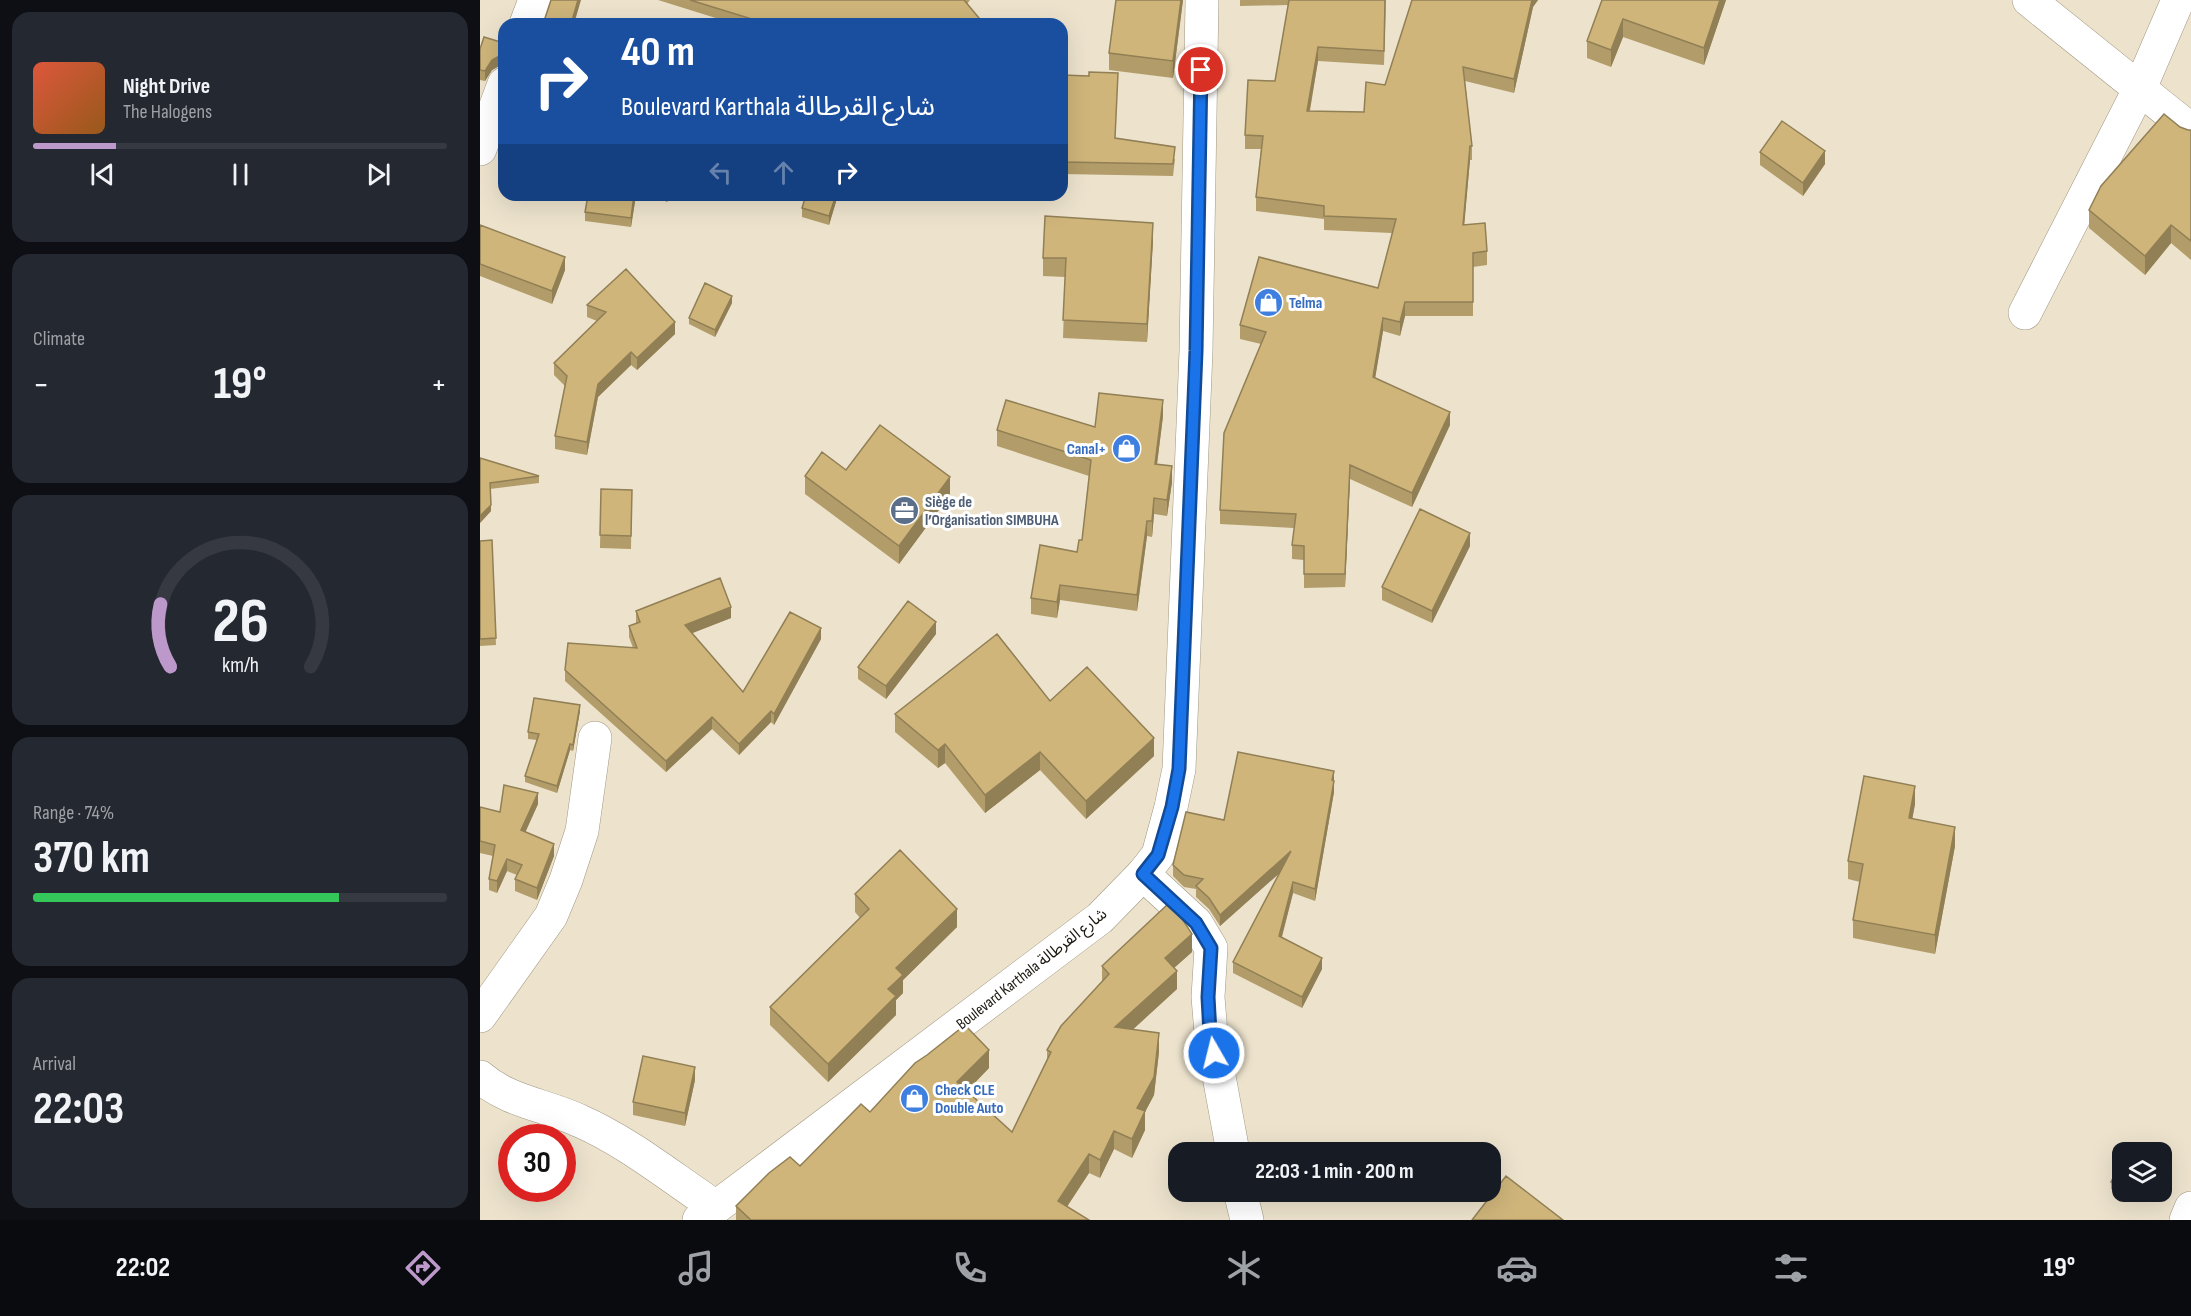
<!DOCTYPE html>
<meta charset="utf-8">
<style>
:root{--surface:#171b24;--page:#242831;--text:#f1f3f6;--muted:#9ea1a6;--line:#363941;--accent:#bd98cb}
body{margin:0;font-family:"Sofia Sans Condensed","Noto Sans Arabic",sans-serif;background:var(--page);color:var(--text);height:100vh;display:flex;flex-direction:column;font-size:22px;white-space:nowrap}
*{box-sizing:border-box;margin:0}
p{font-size:20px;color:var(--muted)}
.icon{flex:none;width:33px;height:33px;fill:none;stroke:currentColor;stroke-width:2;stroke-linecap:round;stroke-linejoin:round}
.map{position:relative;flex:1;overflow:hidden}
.side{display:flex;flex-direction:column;gap:12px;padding:12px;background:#0d0f14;width:480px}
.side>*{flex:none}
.top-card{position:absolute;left:18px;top:18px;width:570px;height:183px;border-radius:18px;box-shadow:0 6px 24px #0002;background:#1a4fa0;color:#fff;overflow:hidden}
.tools{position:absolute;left:1632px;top:1142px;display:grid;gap:12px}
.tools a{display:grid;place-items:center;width:60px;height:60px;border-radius:12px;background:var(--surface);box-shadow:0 6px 24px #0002;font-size:30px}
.speed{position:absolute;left:18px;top:1124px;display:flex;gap:12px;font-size:30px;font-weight:700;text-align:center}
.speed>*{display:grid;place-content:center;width:78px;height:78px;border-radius:50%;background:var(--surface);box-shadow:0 6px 24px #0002;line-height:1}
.speed .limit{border:9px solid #d22;background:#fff;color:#111}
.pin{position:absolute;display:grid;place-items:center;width:51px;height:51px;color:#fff;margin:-26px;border:3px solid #fff;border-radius:50%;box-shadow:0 2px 6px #0007}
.me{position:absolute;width:66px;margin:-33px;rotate:352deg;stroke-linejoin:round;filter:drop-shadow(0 0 4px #0008)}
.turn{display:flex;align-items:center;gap:21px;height:126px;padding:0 24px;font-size:27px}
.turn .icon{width:78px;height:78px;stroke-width:2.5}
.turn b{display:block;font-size:42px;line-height:51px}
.lanes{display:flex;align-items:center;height:57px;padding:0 24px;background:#0003;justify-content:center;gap:30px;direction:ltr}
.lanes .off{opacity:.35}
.big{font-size:45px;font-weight:700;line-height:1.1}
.side .tile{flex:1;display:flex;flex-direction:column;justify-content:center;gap:9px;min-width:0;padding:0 21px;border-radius:18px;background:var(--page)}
.side .dial{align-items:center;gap:0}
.dial svg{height:156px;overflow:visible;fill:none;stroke:var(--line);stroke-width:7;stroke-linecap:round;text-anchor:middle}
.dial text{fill:var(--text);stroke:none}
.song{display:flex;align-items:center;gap:18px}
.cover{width:72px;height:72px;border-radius:9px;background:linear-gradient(135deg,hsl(10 70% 55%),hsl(30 70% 35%))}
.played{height:6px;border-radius:3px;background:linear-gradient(90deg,var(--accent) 20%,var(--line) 20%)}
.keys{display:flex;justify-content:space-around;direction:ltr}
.heat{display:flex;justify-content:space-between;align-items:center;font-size:33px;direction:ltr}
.charge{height:9px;border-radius:4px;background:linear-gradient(90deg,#34c759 74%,var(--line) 0)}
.trip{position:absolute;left:688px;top:1142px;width:333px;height:60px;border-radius:18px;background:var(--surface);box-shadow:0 6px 24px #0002;font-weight:700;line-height:60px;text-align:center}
.tabs{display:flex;height:96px;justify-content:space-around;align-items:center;background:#090b0e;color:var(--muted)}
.tabs .icon{width:42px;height:42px}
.tabs .current{color:var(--accent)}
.tabs b{font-size:27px;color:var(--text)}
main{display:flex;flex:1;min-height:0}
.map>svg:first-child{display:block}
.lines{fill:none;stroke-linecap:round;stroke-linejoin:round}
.minor-casing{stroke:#a09782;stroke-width:34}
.primary-casing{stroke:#a09782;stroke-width:34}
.minor{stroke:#fff;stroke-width:33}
.primary{stroke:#fff;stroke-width:33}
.wall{fill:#b29c69}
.shaded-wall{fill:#917f55}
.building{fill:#cfb57a;stroke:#917f55;stroke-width:1.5}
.route-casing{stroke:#114b97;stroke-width:15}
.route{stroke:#1a73e8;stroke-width:10}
.labels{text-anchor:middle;stroke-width:6;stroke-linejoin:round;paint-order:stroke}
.shop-label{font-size:16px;font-weight:bold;fill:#366cbe;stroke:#fff;text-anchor:start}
.service-label{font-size:16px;font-weight:bold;fill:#4e5e75;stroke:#fff;text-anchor:start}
.street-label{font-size:16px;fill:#1c1810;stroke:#fff}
</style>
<main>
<section class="side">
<div class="tile">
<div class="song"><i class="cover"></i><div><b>Night Drive</b><p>The Halogens</p></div></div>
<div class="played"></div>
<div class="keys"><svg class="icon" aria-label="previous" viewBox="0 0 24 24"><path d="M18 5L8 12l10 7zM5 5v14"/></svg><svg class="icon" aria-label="pause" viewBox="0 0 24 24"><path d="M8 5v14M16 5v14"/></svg><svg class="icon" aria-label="next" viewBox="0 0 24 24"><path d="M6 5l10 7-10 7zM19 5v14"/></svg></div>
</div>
<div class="tile"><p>Climate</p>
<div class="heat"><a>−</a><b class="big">19°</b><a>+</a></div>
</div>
<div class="tile dial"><svg viewBox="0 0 100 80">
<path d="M14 69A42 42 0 1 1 86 69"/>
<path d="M14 69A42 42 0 0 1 9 37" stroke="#bd98cb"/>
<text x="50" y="56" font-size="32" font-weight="700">26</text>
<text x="50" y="72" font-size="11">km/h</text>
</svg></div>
<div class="tile"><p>Range · 74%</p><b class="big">370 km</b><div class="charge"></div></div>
<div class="tile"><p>Arrival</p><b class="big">22:03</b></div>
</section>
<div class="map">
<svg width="1711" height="1220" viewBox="0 0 1711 1220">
<rect width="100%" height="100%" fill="#ede3cd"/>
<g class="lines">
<defs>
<path id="minor" d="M1549 0 1711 130
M46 24 55 0
M0 149 24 84
M1545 313 1660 88 1698 0
M663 874 716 923 731 948 728 997 731 1033 753 1152
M0 1016 71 916 86 880 102 831 115 738
M0 1077C29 1102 66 1105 100 1121 148 1142 192 1178 236 1207
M760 1191 767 1220
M1706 1220 1711 1208"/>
<path id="primary" d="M219 1220 620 918 663 874 678 855 691 807 699 769 716 351 722 0"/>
</defs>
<use href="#minor" class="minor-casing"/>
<use href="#primary" class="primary-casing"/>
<use href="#minor" class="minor"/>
<use href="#primary" class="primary"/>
</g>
<path class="wall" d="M178 0H490L487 4 504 24H255Z
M636 0H703L693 78 629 70V53Z
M760 0H906L904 65 838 61 830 111 884 112 905 85 932 0H1058L1053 7 1034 93 985 81 992 146V160H990L984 225 1007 251V265L993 267V316H925L920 336 903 331 895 378 970 425 932 507 870 479 865 587 824 588V560L812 559V545L814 528 740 524V510L781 344 760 339V325L898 288 912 233 844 230V219L776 211V197L781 149H765V135L795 81 808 5 760 6Z
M1122 0H1246L1224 65 1143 37 1131 67 1107 58V41Z
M24 43V66L21 65 12 70 5 81 0 80V49Z
M582 75 636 138 695 159 693 176 582 174Z
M1700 127 1708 130H1711V260L1691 243 1665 275 1609 228V210Z
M1280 152 1345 164 1323 196 1280 165Z
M108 195H156L151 227 105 221V212Z
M172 195H191L187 202Z
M358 195 349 225 322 217V208Z
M0 225 85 270 72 304 0 276Z
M673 241 667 342 583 338 585 277 563 276V258Z
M252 303 235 337 209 324V318Z
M107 305 195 334 157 370 151 365 118 397 107 455 75 449V436L85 386 74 375V363L117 321 107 317Z
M683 416 677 464 692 482 687 516 674 514 672 537 667 536 657 611 580 600 577 618 551 614V598L597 552 602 540 609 476 517 446V430L615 427Z
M0 458 59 476V483L10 489 11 511 0 523Z
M366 470 470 495 419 564 325 494V476Z
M121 489 152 490 151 549 120 548Z
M12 540 16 645 0 646V541Z
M990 546 952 623 902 600V587Z
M156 611 251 618 212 633 263 692 341 639 294 725 291 722 259 755 232 729 186 772 85 681V670L153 648 149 637V626L156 623Z
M456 634 406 699 378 679V667Z
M570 701 674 756 606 819 560 770 505 813 465 763 458 768 415 732V714Z
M100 711 93 751 90 750 77 793 45 782V776L57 740 48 739V732Z
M854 792 835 901 813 893 802 937 842 969 822 1008 753 973V962L800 872 740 926 729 909 716 897V889L704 887 693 876V865L744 820Z
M58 804 45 832 74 856 57 900 35 891V879L37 875 27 871 17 893 9 890V879L13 856 0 853V807L20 812Z
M1435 804 1432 819 1475 846 1455 954 1373 938V920L1380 882 1368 879V861Z
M375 894 477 927 423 980V993L416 1000V1015L348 1082 290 1025V1007L380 918 375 912Z
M712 952 694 968 697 989 652 1030 679 1052 674 1095 665 1112V1130L652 1158 634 1149 620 1178 609 1173 587 1207 609 1220H256V1206L320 1166 390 1112 509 1068 487 1091 532 1132 567 1059V1050L622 982V966Z
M215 1080 205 1126 153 1115V1102Z
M1642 1161V1191H1663L1658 1202 1631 1189V1182Z"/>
<path class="shaded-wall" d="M98 0H101L94 24H91Z
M701 0H703L693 78V61Z
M1052 0H1058L1053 7 1034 93V79Z
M1240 0H1246L1224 65V48Z
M1143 19V37L1131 67V50Z
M838 47V61L827 125V111Z
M21 55V65L12 70 5 81V71L12 60Z
M990 146V160L983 239V225Z
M1345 151V164L1323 196V183Z
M154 195H156L151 227V218Z
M187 195H191L187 202Z
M356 195H358L349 225V216Z
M673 223V241L667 342V324Z
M1691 225V243L1665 275V256Z
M85 257V270L72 304V291Z
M252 296V303L235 337V330Z
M925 302V316L920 336V322Z
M903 318V331L893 391V377Z
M195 322V334L157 370V358Z
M151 352V365L118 397 107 455V442L118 384Z
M683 400V416L675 480V464Z
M970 412V425L932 507V493Z
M870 465V479L865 587V574Z
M692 466V482L687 516V500Z
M470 477V495L419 564V546Z
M674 498V514L672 537V521Z
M11 505V511L0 523V516Z
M667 521V536L657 611V595Z
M990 533V546L952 623V611Z
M580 585V600L577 618V602Z
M251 607V618L205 636V625Z
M456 622V634L406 699V686Z
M341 628V639L294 725V714Z
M100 705V711L93 751V745Z
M291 711V722L259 755V744Z
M232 717V729L186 772V761Z
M674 738V756L606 819V801Z
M90 744V750L77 793V786Z
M465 744V763L458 768V750Z
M560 752V770L505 813V795Z
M854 771V792L835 901V889Z
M1435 786V804L1429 837V818Z
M58 793V804L41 842V830Z
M1475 827V846L1455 954V935Z
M74 844V856L57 900V888Z
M811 851V863L740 926V915Z
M27 859V871L17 893V881Z
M813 882V893L799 947V936Z
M477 909V927L423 980V993L416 1000V1015L348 1082V1064L408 989 416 968Z
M712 934V952L685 976V958Z
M842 958V969L822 1008V997Z
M697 971V989L635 1046V1027Z
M679 1033V1052L674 1095 665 1112V1130L652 1158V1139L657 1108Z
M509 1050V1068L477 1101V1082Z
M215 1067V1080L205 1126V1113Z
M634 1131V1149L620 1178V1160Z
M609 1154V1173L578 1220V1201Z
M1660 1191H1663L1658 1202V1195Z"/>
<path class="building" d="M71 0H98L91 24H61L64 21Z
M210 0H484L504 24H288Z
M636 0H701L693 61 629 53Z
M809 0H905L904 51 838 47 827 111 884 112 886 82 905 85 932 0H1052L1034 79 983 67 992 146H990L983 225 1005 223 1007 251 993 253V302H925L920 322 903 318 893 377 970 412 932 493 870 465 865 574H824V546L812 545 816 514 740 510 744 433 786 332 760 325 779 257 898 288 916 219 844 216V206L776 197 783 136 765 135 768 80 795 81Z
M1122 0H1240L1224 48 1143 19 1131 50 1107 41Z
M4 37 24 43V56L21 55 12 60 5 71 0 70V49Z
M609 72 638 73 635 138 695 147 693 164 582 162V75L609 76Z
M1684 114 1700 127 1708 130H1711V241L1691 225 1665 256 1609 210 1621 186Z
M1302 121 1345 151 1323 183 1280 152Z
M108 195H154L151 218 105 212Z
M326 195H356L349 216 322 208Z
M565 216 673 223 667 324 583 320 586 258H563Z
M0 225 85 257 72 291 0 264Z
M146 269 195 322 157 358 151 352 118 384 107 442 75 436 87 376 74 363 126 312 107 305Z
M225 283 252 296 235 330 209 318Z
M619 393 683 400 675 464 692 466 687 500 674 498 672 521H667L657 595 580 585 577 602 551 598 560 545 597 552 599 540H602L611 460 517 430 526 400 615 427Z
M400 425 470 477 419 546 325 476 342 452 366 470Z
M0 458 59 476 10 483 11 505 0 516Z
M121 489 152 490 151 536 120 535Z
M940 509 990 533 952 611 902 587Z
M12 540 16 638 0 639V541Z
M240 578 251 607 205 625 263 692 310 612 341 628 294 714 291 711 259 744 232 717 186 761 85 670 88 643 157 648 149 626 160 622 156 611Z
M428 601 456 622 406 686 378 667Z
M517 634 570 701 607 667 674 738 606 801 560 752 505 795 465 744 458 750 415 714Z
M54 698 100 705 93 745 90 744 77 786 45 776 59 734 48 732Z
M758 752 854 771 852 780 854 781 835 889 813 882 799 936 842 958 822 997 753 962 811 851 740 915 729 898 716 886 723 879 704 875 693 865 706 812 744 820Z
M1384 776 1435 786 1429 818 1475 827 1455 935 1373 920 1383 864 1368 861Z
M24 785 58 793 41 830 74 844 57 888 35 879 42 865 27 859 17 881 9 879 15 845 0 841V807L20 812Z
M420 850 477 909 416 968 423 975 408 989 416 996 348 1064 290 1007 389 909 375 894Z
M688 904 701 917 712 934 685 958 697 971 635 1027 679 1033 674 1077 657 1108 665 1111 652 1139 634 1131 620 1160 609 1154 578 1201 609 1220H271L256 1206 289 1173 310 1157 320 1166 381 1104 390 1112 435 1063 447 1055 485 1025 509 1050 477 1082 532 1132 571 1052 567 1050 581 1026 629 974 622 966Z
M163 1056 215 1067 205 1113 153 1102Z
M1642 1161V1188L1631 1182Z
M1026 1176 1083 1220H992Z
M1649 1191H1660L1658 1195Z"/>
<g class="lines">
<defs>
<path id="route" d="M721 70 716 351 699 769 692 807 678 855 663 874 716 923 731 948 728 997 730 1033 734 1053"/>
</defs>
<use href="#route" class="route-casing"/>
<use href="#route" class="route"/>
</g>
<defs>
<symbol id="shop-disc" viewBox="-11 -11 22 22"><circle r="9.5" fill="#3f7fe0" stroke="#fff"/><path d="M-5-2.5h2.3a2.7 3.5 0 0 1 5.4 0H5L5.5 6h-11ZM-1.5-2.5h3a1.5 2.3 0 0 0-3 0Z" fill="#fff"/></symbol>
<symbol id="office-disc" viewBox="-11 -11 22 22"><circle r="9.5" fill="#5c6f8a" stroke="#fff"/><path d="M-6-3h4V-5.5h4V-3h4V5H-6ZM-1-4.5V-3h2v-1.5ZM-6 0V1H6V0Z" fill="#fff"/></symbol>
</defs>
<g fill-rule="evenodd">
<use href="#shop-disc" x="772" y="286" width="33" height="33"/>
<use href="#shop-disc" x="630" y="432" width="33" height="33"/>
<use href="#office-disc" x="408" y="494" width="33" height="33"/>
<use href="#shop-disc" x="418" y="1082" width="33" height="33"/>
</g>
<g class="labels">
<g class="shop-label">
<text x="809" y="308">Telma</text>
<text x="626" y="454" text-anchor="end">Canal+</text>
<text x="455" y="1095">Check CLE<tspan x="455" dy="18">Double Auto</tspan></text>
</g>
<g class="service-label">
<text x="445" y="507">Siège de<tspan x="445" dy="18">l’Organisation SIMBUHA</tspan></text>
</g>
<g class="street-label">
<text transform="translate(551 968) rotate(-38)" y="6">Boulevard Karthala شارع القرطالة</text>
</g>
</g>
</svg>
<div class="tools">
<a><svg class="icon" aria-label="layers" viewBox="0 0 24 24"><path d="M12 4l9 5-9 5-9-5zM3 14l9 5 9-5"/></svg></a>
</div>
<div class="speed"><div class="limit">30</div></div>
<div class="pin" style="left:721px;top:70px;background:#d93025"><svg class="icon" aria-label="arrive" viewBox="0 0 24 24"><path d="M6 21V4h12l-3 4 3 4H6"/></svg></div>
<svg class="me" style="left:734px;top:1053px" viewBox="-20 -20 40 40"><circle r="17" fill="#1a73e8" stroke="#fff" stroke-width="3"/><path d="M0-11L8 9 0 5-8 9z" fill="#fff"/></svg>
<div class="trip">22:03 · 1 min · 200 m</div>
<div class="top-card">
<div class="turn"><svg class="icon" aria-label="right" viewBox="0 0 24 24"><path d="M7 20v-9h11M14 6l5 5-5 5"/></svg><div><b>40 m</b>Boulevard Karthala شارع القرطالة</div></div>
<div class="lanes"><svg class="icon off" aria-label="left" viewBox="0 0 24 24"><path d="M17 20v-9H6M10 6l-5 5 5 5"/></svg><svg class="icon off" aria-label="ahead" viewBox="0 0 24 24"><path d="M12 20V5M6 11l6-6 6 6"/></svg><svg class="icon" aria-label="right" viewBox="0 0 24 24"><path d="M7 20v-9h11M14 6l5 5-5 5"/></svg></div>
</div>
</div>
</main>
<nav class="tabs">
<b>22:02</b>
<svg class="icon current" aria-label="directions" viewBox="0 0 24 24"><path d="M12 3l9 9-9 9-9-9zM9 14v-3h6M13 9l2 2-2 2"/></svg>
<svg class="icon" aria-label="music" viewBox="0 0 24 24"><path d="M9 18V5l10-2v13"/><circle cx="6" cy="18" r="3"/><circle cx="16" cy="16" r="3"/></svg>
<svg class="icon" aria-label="phone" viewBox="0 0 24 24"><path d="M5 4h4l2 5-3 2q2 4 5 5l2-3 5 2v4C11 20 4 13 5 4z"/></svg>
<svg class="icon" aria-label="climate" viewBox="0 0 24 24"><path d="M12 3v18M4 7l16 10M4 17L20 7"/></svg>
<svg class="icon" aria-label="car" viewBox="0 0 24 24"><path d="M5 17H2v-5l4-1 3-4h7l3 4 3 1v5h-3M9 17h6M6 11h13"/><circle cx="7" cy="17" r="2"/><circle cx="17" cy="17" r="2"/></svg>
<svg class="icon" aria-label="filters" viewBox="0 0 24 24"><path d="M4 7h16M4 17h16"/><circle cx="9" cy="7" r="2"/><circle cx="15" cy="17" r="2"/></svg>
<b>19°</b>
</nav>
